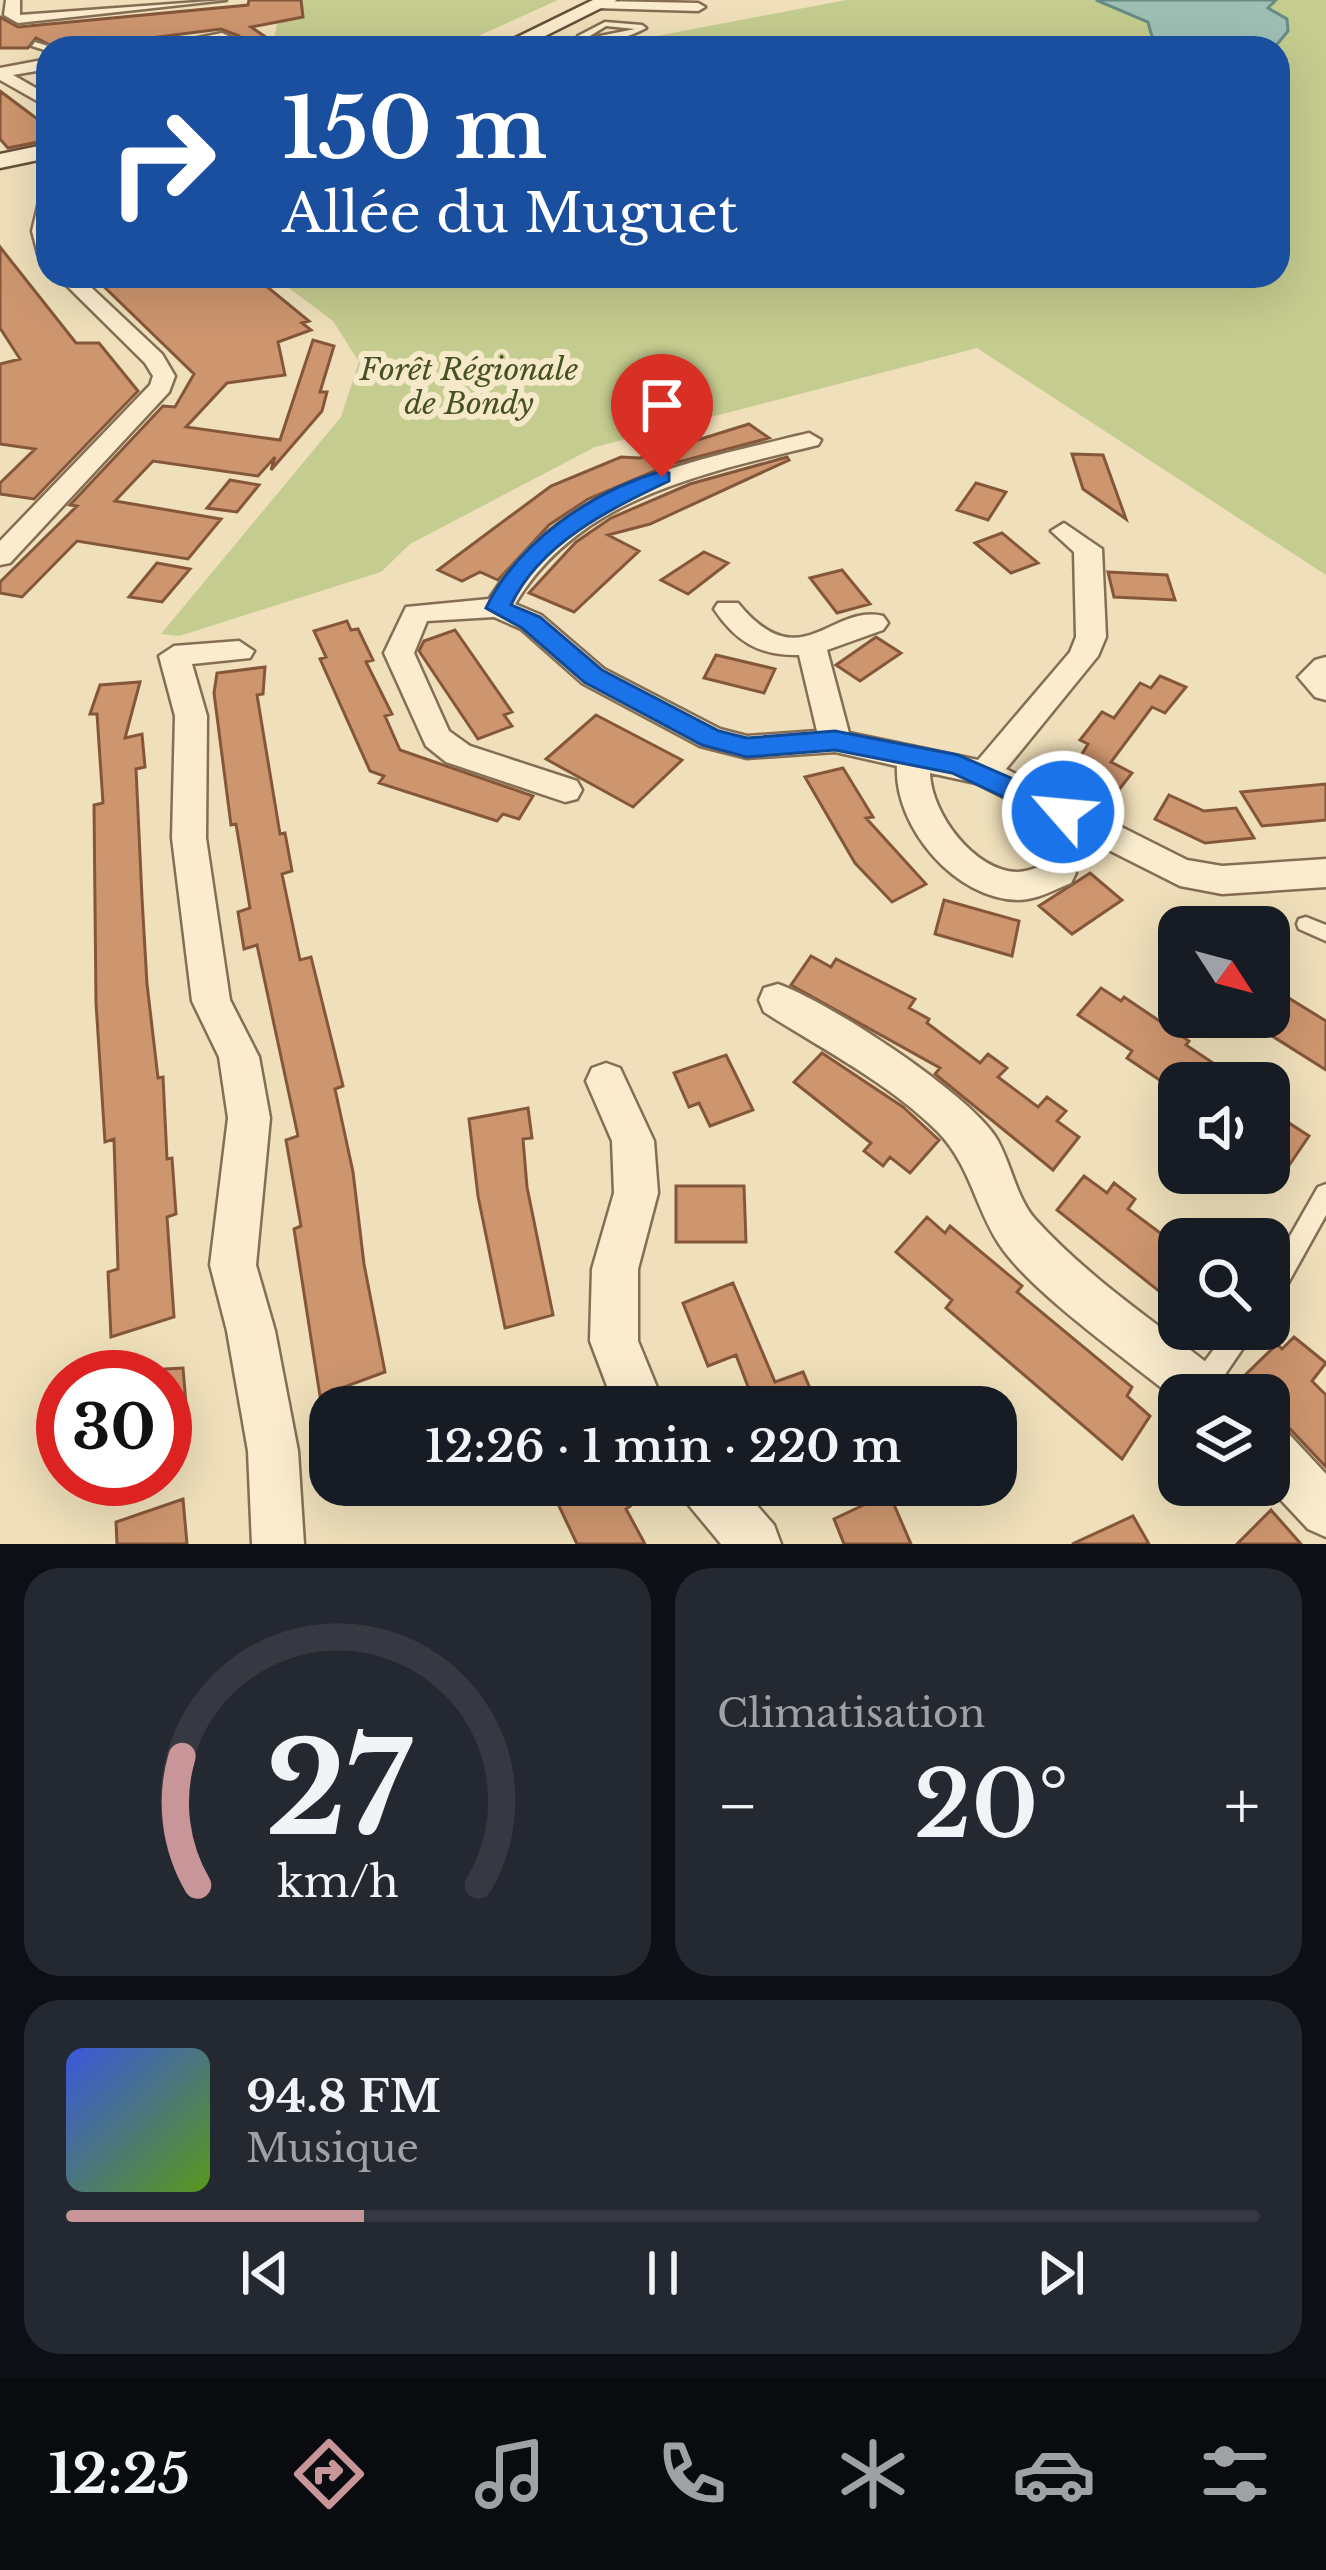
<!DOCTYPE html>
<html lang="fr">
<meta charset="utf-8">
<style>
:root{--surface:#171b24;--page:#242831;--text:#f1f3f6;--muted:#9ea1a6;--line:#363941;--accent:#c89598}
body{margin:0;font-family:"Libre Baskerville",serif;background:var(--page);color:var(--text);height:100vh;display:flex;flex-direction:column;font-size:45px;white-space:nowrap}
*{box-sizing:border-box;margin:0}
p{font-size:39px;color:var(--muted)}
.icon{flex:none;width:66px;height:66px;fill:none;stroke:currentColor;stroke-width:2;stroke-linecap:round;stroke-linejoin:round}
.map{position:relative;height:1544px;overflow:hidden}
.drawer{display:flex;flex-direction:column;gap:24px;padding:24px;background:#0d0f14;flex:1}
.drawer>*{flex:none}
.guide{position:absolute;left:36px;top:36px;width:1254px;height:252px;border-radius:36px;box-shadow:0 12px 48px #0002;background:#1a4fa0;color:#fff;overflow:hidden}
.needle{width:78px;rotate:126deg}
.controls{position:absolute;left:1158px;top:906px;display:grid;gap:24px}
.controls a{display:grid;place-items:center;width:132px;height:132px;border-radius:24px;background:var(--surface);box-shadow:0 12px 48px #0002;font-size:60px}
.speed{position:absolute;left:36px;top:1350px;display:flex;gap:24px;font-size:60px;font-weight:700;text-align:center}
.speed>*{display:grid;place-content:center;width:156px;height:156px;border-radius:50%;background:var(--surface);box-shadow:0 12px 48px #0002;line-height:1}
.speed .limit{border:18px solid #d22;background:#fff;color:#111}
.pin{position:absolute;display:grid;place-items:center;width:102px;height:102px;color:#fff;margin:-123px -51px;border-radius:50% 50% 50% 0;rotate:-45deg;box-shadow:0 0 12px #0007}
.pin .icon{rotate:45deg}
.me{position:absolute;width:132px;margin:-66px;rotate:297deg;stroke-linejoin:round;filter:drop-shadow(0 0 9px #0008)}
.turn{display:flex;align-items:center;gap:42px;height:252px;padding:0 48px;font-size:54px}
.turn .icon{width:156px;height:156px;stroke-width:2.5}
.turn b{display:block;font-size:84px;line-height:102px}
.big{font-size:90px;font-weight:600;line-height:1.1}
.drawer .tile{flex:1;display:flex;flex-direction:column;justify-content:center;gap:18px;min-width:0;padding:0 42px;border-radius:36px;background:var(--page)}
.drawer .dial{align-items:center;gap:0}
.dial svg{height:312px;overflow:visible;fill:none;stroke:var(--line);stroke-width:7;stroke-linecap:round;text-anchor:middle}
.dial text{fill:var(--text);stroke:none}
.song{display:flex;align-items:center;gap:36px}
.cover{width:144px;height:144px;border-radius:18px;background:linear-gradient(135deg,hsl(230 70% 55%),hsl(90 70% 35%))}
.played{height:12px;border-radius:6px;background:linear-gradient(90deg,var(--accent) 25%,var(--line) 25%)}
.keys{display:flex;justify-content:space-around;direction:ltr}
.heat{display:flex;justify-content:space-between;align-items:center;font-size:66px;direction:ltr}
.drawer .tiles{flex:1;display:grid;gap:24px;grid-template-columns:1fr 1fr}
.tile:last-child{grid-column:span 2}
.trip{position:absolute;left:309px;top:1386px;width:708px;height:120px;border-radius:36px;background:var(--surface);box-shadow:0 12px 48px #0002;font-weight:600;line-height:120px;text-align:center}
.tabs{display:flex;height:192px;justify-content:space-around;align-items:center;background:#090b0e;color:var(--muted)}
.tabs .icon{width:84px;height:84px}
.tabs .active{color:var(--accent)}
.tabs b{font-size:54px;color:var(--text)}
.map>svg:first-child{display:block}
.green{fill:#c5cc8f}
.water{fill:#9fbfb5;stroke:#678c83;stroke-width:3}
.building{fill:#ce966f;stroke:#85573a;stroke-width:3}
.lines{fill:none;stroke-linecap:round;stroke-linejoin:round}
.lane-casing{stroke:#856e54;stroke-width:5}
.street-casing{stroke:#856e54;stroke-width:5}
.secondary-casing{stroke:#674f38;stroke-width:5}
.lane{fill:#faeccd;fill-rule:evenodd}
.street{fill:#faeccd;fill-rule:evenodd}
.secondary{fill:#faeccd;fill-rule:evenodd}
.route{fill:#1a73e8;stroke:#114b97;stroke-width:3}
.labels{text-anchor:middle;stroke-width:12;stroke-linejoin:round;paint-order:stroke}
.far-park-label{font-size:30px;font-style:italic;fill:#455120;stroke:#f6e9ca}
</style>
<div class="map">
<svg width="1326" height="1544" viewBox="0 0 1326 1544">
<rect width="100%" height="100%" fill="#efdfba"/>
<path class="green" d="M282 0H558L456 46 460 48H272Z
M846 0H1326V575L977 348 595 447 410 544 381 572 179 636 161 634 341 417 359 362 333 321 273 276H1278V48H593Z"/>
<path class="water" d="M1096 0H1276L1268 8 1287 19 1288 31 1274 48H1155L1148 22Z"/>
<path class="building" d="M249 0H301L303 17 251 27 267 38 255 40 266 48H204L241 43 239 36 221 29 135 40 108 48H56L36 38 28 48H0V17L18 27 248 5Z
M0 91 48 127V140L8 148 0 139Z
M0 247 76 343H99L138 391 34 499 0 494V483L35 449 0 444V364L20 359 0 328Z
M93 276H254L309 321 302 323 311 330 278 342 285 375 227 383 186 427 280 440 313 340 334 346 320 392H327L322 411 271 470 275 457 258 476 153 461 115 501 221 519 188 559 77 541 22 597 0 593V582L77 506 70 505 163 406 175 407 194 374Z
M749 424 769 438 671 464 588 499 549 525 498 580 480 572 462 581 438 570 551 486 621 457 640 458Z
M1072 454 1103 455 1126 519 1083 489Z
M787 457 789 460 650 524 608 535 639 551 574 612 529 593 576 542 611 518 690 484Z
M230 480 259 485 237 512 207 508Z
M976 483 1006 492 988 520 957 510Z
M1002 533 1038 563 1011 573 975 543Z
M704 552 728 563 688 594 661 580Z
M157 563 190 569 162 602 129 597Z
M842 570 870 604 837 613 810 578Z
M1108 572 1167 575 1175 600 1114 597Z
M347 621 351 630 358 629 373 660 366 662 392 714 385 716 400 750 533 796 519 819 503 814 497 821 379 783 384 776 370 771 320 659 326 657 314 631Z
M455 630 512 712 504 715 512 726 478 739 419 651 424 641Z
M876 637 901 653 860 681 836 665Z
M716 655 775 669 764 693 704 678Z
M265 667 263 694 257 695 280 834 285 833 292 871 282 874 300 960 311 957 343 1086 335 1089 353 1172 364 1264 385 1372 320 1396 294 1229 301 1226 286 1140 298 1136 257 945 244 949 238 912 250 908 236 824 231 825 214 693 217 673Z
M1160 676 1186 687 1165 713 1152 707 1111 762 1132 773 1111 800 1067 779 1088 744 1080 740 1102 712 1114 718 1140 683 1151 688Z
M140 682 125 738 142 734 145 767 136 769 142 898 147 984 158 1078 163 1077 167 1159 172 1158 176 1214 167 1217 174 1317 111 1337 108 1272 118 1269 114 1139 105 1142 96 1003 94 805 103 803 97 714H90L100 685Z
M596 715 682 760 633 807 546 759Z
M843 768 873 817 866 818 926 884 892 902 855 863 805 777Z
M1326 784V820L1262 826 1241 792Z
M1169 795 1204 811 1236 808 1254 838 1205 843 1155 819Z
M1090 873 1122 900 1072 934 1039 906Z
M944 900 1019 921 1012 956 935 934Z
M811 956 831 967 836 959 915 999 909 1008 929 1019 927 1023 980 1063 988 1054 1007 1068 998 1077 1038 1107 1047 1097 1066 1111 1057 1121 1079 1137 1053 1170 935 1074 940 1068 791 985Z
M1269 986 1326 1021V1070L1269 1034Z
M1101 988 1121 1001 1124 997 1189 1041 1186 1045 1243 1083H1164L1127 1058 1132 1051 1078 1015Z
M822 1053 903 1107 939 1140 910 1173 890 1157 883 1166 864 1151 871 1143 794 1082Z
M726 1055 753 1110 710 1126 699 1103 689 1107 674 1073Z
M528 1108 532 1138 523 1139 527 1187 553 1315 505 1328 478 1196 469 1119Z
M1269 1110 1309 1136 1288 1167 1269 1154Z
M1084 1176 1107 1193 1114 1183 1135 1199 1128 1209 1179 1247V1307L1057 1210Z
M676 1186H744L746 1242H676Z
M927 1217 945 1233 950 1226 1022 1286 1017 1292 1132 1387 1127 1396 1150 1416 1122 1459 946 1308 952 1300 896 1252Z
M733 1283 775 1382 803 1372 818 1407H716L750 1392 736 1355 708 1366 683 1303Z
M1294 1337 1326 1363 1312 1381 1326 1395V1467L1290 1429 1269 1416V1395H1260L1243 1377 1277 1344 1282 1349Z
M183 1368 189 1440 165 1448V1369Z
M549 1485H623L633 1504 626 1509 645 1544H577Z
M889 1493 911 1544H844L834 1519Z
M183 1499 187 1544H117L116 1522Z
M1271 1510 1301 1544H1237Z
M1133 1516 1149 1544H1072Z"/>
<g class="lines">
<defs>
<path id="lane" d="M605 22 642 25 646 28C613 46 555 51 519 40L523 38 578 39V36ZM606 26 635 29 585 39Z
M35 42 51 47V48H48V51L32 46Z
M1306 917 1326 925V941L1299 929 1297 924 1299 919Z
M1326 1184V1215L1277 1303 1269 1307V1273L1318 1187Z
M1229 1329H1256L1211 1395H1193L1190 1386 1193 1377Z"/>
<path id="street" d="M6 0H20V15L226 0 18 23 4 15Z
M600 1 698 3 705 7 698 11 595 8Z
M222 33 237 40 162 48 164 45Z
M134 44 160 48H127Z
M48 59V69L13 75 48 95V107L0 80V68Z
M48 196V260L38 254 32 231 39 202Z
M57 276H79L162 354 175 376 169 392 10 563 0 565V541L150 385 153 376 145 363Z
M809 433 821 440 818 445C704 473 579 497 515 604L541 615 604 669 720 729 747 736 817 731 799 655C759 656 735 641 714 609L718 603H738C801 680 831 603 883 616L888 623 883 630 827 650 849 733 978 760 1070 652 1076 637 1074 552 1051 531 1064 523 1102 549 1106 637 1098 656 1006 769 1187 860 1222 866 1326 859V887L1222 894 1180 886 976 783 930 773C931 813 974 871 1017 872 1037 872 1050 857 1071 863L1076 873 1071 883C1054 890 1036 900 1018 900 955 899 894 827 897 766L835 752 747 758 700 746 582 683 521 629 494 617 427 621 414 653 449 731 470 746 577 781 582 790 577 799 565 802 446 762 426 746 384 653 406 607 489 599C562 483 685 463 809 433Z
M239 641 254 651 250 658 192 664 207 716 206 838 230 1000 259 1057 270 1118 256 1265 275 1331 298 1451 304 1544H252L248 1451 227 1331 210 1265 228 1118 219 1057 192 1001 172 838 175 716 159 656 174 646Z
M1326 657V700L1315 697 1298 677 1315 660Z
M778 984C829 1002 965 1091 995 1136 1011 1161 1015 1196 1035 1219 1090 1280 1163 1327 1226 1378L1233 1395H1179V1402C1131 1362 1031 1293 999 1244 975 1207 970 1165 938 1132 889 1083 822 1049 764 1012L759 1000 764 988Z
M606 1063 620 1068 654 1141 658 1193 638 1269V1341L665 1407H615L590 1341 592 1269 614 1193 612 1141 586 1081 592 1068Z
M1269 1425 1287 1432 1326 1474V1537L1308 1529 1267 1485Z
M679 1485H739L774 1525 781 1544H721L687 1503Z"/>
<path id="secondary" d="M593 0H617L521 48H495Z
M48 144V158L0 168V154Z"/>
</defs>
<use href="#lane" class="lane-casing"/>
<use href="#street" class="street-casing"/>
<use href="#secondary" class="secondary-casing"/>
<use href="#lane" class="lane"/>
<use href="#street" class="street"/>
<use href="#secondary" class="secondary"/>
</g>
<path class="route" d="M662 471 669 473V481C610 509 540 543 511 605L540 617 602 670 719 731 747 738 835 731 958 755 1073 805 1077 812 1073 820H1053L952 773 835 750 747 757 702 745 584 682 522 628 486 608C517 543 592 491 662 471Z"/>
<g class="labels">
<g class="far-park-label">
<text x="469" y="380">Forêt Régionale<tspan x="469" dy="34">de Bondy</tspan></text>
</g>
</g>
</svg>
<div class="controls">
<a><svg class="needle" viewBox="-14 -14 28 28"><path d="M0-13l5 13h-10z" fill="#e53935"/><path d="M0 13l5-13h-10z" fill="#9ea1a6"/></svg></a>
<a><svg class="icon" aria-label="sound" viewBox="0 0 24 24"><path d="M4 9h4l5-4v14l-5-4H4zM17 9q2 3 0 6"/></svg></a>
<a><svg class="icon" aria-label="search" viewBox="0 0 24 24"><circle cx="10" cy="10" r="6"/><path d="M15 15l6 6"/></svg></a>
<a><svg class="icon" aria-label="layers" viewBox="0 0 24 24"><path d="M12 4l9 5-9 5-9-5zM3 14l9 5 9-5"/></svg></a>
</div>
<div class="speed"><div class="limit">30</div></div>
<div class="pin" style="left:662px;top:477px;background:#d93025"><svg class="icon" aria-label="arrive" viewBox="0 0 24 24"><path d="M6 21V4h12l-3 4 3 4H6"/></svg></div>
<svg class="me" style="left:1063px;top:812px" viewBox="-20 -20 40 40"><circle r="17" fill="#1a73e8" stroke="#fff" stroke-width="3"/><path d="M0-11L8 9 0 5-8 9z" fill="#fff"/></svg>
<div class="trip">12:26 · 1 min · 220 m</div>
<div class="guide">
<div class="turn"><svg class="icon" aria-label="right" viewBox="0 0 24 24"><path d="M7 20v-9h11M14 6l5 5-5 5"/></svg><div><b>150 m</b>Allée du Muguet</div></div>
</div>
</div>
<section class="drawer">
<div class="tiles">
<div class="tile dial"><svg viewBox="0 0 100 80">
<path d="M14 69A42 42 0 1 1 86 69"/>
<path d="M14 69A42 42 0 0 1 10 36" stroke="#c89598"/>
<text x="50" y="56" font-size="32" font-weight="700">27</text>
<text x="50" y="72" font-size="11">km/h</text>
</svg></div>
<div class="tile"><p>Climatisation</p>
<div class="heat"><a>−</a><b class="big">20°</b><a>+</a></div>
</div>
<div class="tile">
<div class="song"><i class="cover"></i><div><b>94.8 FM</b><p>Musique</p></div></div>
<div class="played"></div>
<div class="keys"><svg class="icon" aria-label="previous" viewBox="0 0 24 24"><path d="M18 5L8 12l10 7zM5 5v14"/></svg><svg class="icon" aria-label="pause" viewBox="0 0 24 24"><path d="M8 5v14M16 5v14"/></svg><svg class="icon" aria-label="next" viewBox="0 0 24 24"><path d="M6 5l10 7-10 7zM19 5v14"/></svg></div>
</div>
</div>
</section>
<nav class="tabs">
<b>12:25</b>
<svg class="icon active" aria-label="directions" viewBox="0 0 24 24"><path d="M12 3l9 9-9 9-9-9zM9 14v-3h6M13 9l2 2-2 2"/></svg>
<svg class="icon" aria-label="music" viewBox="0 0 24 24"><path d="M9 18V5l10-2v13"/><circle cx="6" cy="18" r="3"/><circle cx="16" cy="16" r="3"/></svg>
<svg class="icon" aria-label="phone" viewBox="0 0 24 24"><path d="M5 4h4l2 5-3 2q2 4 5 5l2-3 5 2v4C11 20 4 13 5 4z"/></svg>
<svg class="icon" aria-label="climate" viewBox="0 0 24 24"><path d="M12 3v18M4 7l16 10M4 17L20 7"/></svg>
<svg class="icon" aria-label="car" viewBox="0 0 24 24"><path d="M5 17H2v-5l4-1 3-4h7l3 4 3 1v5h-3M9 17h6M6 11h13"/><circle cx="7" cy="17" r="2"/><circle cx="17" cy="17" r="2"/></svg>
<svg class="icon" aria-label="filters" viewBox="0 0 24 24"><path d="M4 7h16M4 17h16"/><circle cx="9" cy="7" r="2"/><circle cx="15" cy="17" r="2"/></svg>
</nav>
